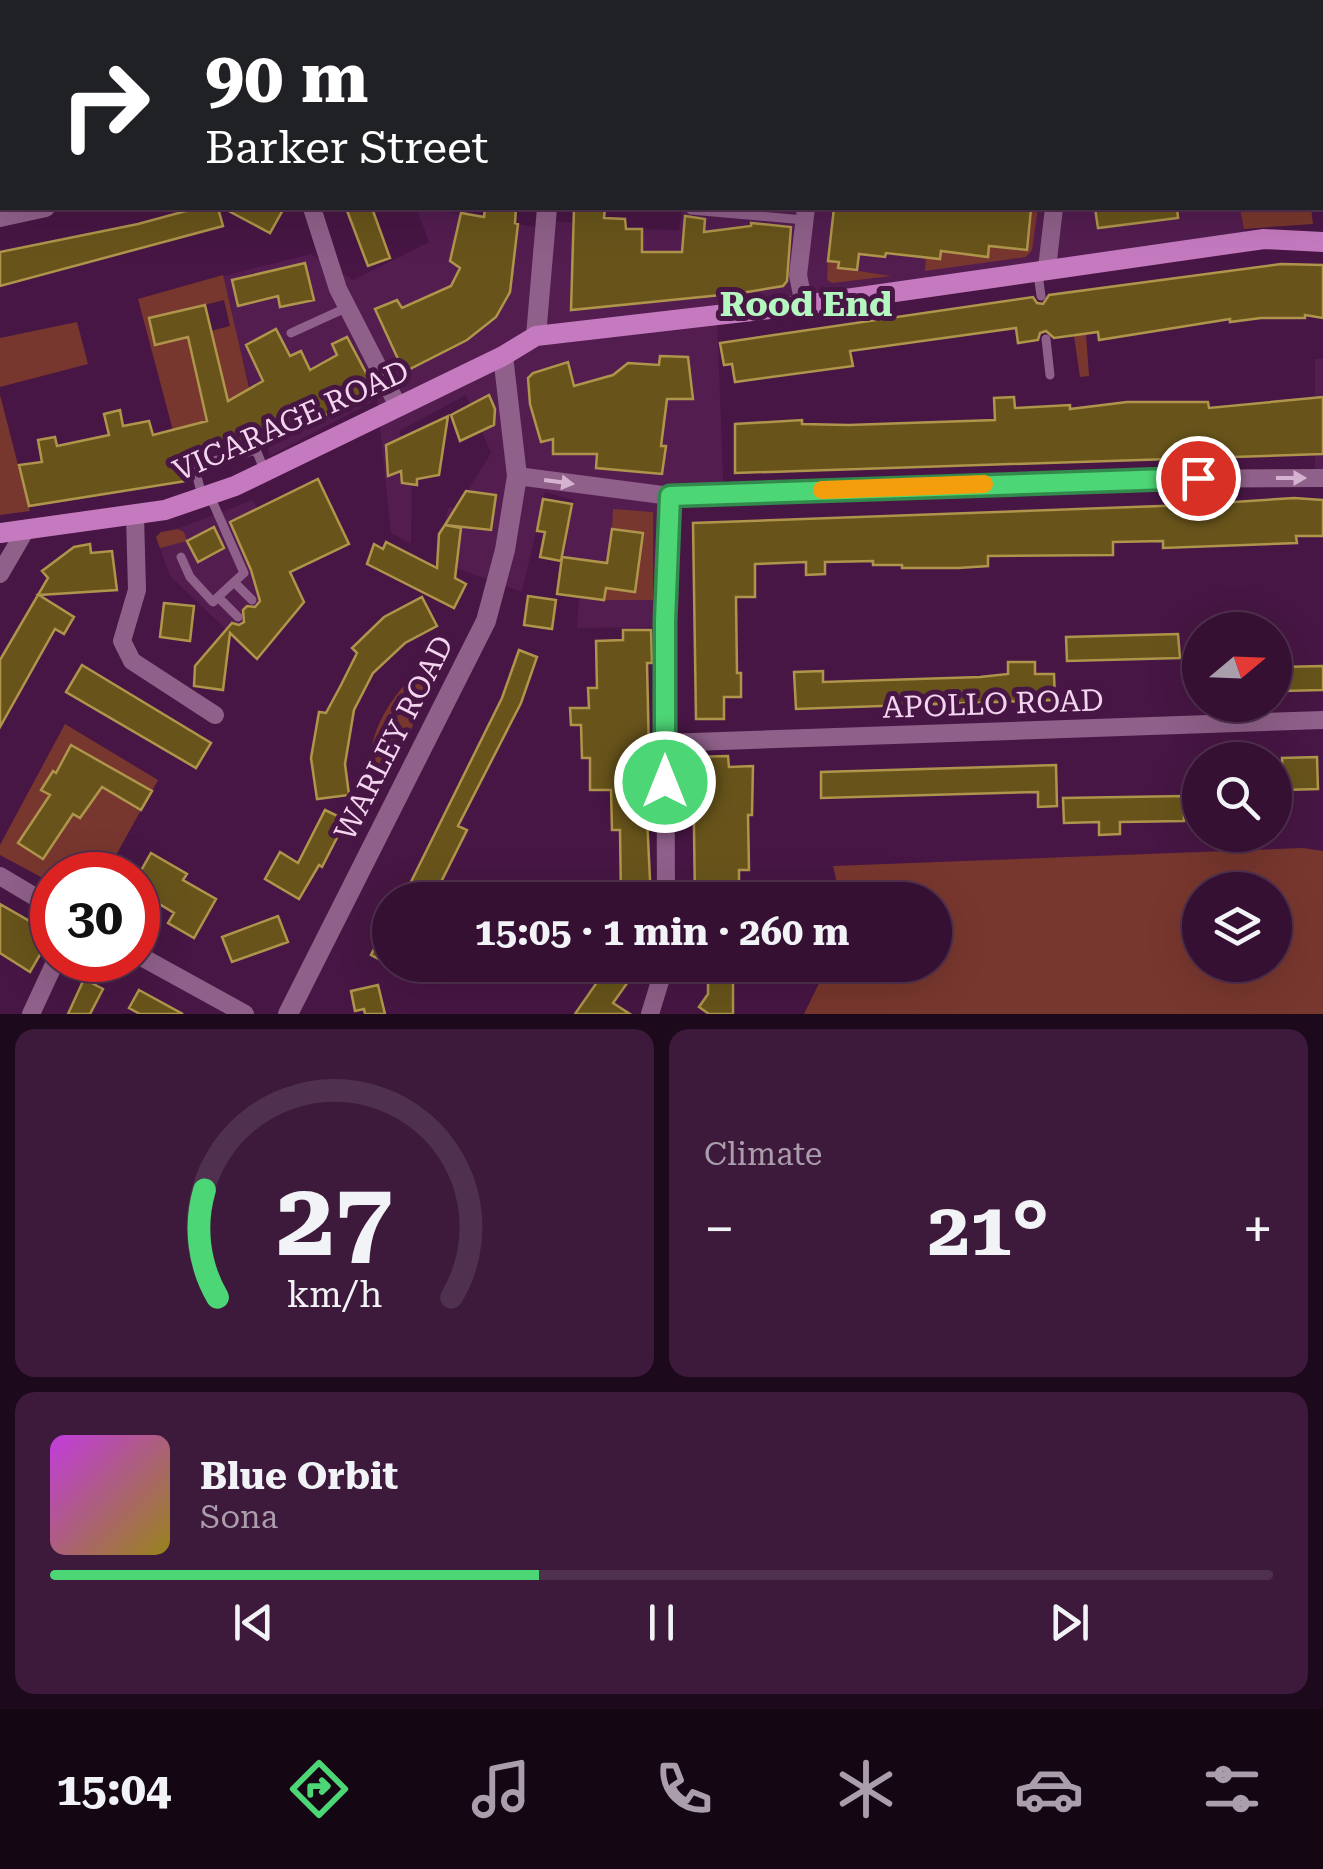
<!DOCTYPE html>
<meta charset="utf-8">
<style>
:root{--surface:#351033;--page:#3d193b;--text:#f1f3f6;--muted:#aa9dac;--line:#4f304e;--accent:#4dd676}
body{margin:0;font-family:"Roboto Serif",serif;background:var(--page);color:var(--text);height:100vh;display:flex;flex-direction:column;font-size:38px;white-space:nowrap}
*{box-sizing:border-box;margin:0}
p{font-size:32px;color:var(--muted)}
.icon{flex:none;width:55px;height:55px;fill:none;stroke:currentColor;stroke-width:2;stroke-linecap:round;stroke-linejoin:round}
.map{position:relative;height:1014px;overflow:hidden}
.sheet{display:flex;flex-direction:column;gap:15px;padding:15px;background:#1d091c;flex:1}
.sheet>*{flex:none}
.top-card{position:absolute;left:0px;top:0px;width:1325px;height:210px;box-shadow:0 10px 40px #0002,0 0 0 2px var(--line);background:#202124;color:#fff;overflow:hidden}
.needle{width:65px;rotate:71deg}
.buttons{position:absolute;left:1182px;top:612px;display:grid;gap:20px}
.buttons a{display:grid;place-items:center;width:110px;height:110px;border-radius:50%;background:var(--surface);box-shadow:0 10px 40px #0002,0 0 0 2px var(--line);font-size:50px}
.speed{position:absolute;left:30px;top:852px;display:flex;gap:20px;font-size:50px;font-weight:700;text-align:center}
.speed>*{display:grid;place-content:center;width:130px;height:130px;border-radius:50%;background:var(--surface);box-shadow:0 10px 40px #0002,0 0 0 2px var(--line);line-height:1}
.speed .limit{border:15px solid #d22;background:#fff;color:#111}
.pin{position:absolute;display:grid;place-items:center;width:85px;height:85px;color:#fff;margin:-42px;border:5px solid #fff;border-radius:50%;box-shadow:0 2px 10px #0007}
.me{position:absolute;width:110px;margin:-55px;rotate:0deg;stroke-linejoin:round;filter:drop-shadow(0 0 8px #0008)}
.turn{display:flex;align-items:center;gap:35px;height:210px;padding:0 40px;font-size:45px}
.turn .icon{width:130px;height:130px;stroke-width:2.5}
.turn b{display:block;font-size:70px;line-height:85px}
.big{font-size:75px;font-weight:700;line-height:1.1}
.sheet .card{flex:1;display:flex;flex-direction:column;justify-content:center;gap:15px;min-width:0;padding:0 35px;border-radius:20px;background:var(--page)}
.sheet .dial{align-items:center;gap:0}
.dial svg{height:260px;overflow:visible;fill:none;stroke:var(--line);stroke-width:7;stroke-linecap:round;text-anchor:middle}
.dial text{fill:var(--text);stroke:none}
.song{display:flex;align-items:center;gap:30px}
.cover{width:120px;height:120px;border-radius:15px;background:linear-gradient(135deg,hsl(290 70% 55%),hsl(50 70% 35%))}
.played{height:10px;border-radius:5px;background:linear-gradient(90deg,var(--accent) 40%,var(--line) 40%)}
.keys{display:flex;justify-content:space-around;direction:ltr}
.heat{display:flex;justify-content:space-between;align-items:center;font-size:55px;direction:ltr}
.sheet .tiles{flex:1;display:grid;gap:15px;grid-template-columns:1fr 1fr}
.card:last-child{grid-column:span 2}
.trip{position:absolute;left:372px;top:882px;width:580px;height:100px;border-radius:50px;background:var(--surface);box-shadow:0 10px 40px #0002,0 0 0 2px var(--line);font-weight:700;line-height:100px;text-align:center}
.tabs{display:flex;height:160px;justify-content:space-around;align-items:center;background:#150614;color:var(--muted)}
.tabs .icon{width:70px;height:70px}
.tabs .selected{color:var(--accent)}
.tabs b{font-size:45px;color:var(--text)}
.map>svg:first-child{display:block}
.built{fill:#531d50}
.green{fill:#78372e;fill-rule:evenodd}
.building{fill:#68541b;stroke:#af954b;stroke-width:2.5}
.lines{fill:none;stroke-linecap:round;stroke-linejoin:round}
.service{stroke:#8f608a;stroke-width:9}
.minor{stroke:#8f608a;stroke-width:18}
.tertiary{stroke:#8f608a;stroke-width:20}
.secondary{stroke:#c57abf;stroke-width:20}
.oneway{fill:#d6b2d1}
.route-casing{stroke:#328b4d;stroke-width:25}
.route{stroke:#4dd676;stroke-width:18}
.slow{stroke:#f59e0b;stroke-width:18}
.labels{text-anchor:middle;stroke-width:10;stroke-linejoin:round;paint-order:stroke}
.street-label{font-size:30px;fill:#f4d5f0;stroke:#471644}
.quarter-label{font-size:35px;font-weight:bold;fill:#b4f7c1;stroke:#471644}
</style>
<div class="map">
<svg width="1323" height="1014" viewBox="0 0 1323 1014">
<rect width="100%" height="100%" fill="#471644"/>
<path class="built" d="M420 208 553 230 555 221 626 229 679 230 682 208H745L795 212H805L806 208H1241L1246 241 717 316 724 504 680 507 673 627 577 628 579 599 558 595 573 500 545 492 522 592 456 568 438 557 448 508 457 507 491 453 466 395 399 431 412 468 411 544 391 533 377 399 270 456 219 277 311 254 353 280 429 242 419 215Z
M1315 359H1323V478H1315Z
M253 500 304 602 257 659 170 576 156 537Z"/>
<path class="green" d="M1018 208H1038L1032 250 1026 257 925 271 926 257 941 251 988 257 989 246 1026 250 1031 210Z
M1240 208H1311L1313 224 1244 229Z
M828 261 839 262V268L891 276 832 283 827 280Z
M223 275 261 439 246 442 239 415 232 416 211 331 230 326 224 300 149 319 155 345 188 337 207 421 199 423 205 451 180 457 138 299Z
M77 322 88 364 0 387V338Z
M1086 334 1089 376 1080 377 1074 336Z
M0 395 30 511 0 515Z
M613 509 653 512V600H604L606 588 635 591 643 534 612 529Z
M178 529 184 532 187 541 160 548 156 537 161 532Z
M454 645 377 796C350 739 406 670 454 645Z
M65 724 158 780 152 791 72 746 70 782 53 771 42 789 50 795 19 842 43 859 73 814 81 818 102 788 141 810 105 875H52V883L0 855V845Z
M1303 848 1323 851V1014H804L828 965H935V900H841L833 866ZM1200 890H1275V965H1200Z"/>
<path class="building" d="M197 208H218L223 226 0 286V252L138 224Z
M223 208H284L270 233Z
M346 208H372L390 258 368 266Z
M485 208H516L515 223 518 224 510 292 496 317 467 340 404 372 375 309 397 300 402 308 451 286 460 268 450 261 461 213 484 217Z
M574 208H605L604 218 625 219 626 229H642V252H682L685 216 705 219 704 232 751 226V223L791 227 787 281 783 286 741 293 571 310Z
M834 208 1031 209 1027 250 989 246 988 257 941 251 940 259 886 253 885 257 859 254 857 270 838 268 839 262 828 261Z
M1095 208H1177L1178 218 1098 228Z
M305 263 314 300 280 307 278 296 238 306 232 280Z
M1281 264 1323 265V318L1305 315V318H1261L1230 322V319L1099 340 1098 332 1054 338 1046 331 1040 333 1038 340 1018 343 1016 328 850 351 853 366 735 382 732 364 724 365 720 343 1033 297 1037 303 1043 304 1049 295Z
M205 305 228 401 263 381 246 345 276 329 290 356 301 351 310 370 337 355 332 344 347 337 375 390 274 441 271 435 180 457 186 481 29 506 19 465 42 462 38 440 55 437 57 446 109 435 104 414 120 410 123 426 149 421 153 435 207 421 188 337 155 345 149 318Z
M660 356 688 357 693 399H667L661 446H666L662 474 596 468 597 454H553V439L541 442 530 404 528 378 533 373 568 362 574 386 613 375 628 363 659 365Z
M489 395 495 409 494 425 460 441 451 415Z
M1014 397 1015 408 1070 405V409L1127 402H1208L1209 408 1323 397V454L735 473V424L802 420V424L849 425 995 420 994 398Z
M448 416 439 475 417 479V485L402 483 401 471 388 476 386 445Z
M318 479 349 544 290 572 304 602 257 659 230 633 223 690 194 686 195 666 232 623 239 625 244 622 243 610 247 606 255 607 260 601 251 570 230 522Z
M466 491 496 495 491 530 445 525Z
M1294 498 1323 500V536H1296L1297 543 1163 548V541L1113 542V555L988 556V566L958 568H902V565H873V561L825 562V574L806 575V562L755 564V597H736L737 673H741V697H724V719H696L693 523 1188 505Z
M543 499 572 504 561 561 540 557 545 532 537 531Z
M445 525 461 528 455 578 466 584 454 608 367 564 374 544 383 549 386 542 437 568 439 534Z
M214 527 224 548 198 562 187 541Z
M612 529 643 533 635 592 606 588 604 600 557 594 562 557 607 563Z
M90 544 91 553 112 551 117 590 39 595 74 617 64 634 55 629 0 727V660L48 578 42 571 74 547Z
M528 596 556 600 552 629 524 625Z
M422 597 437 626 405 643 373 673 354 710 345 764 349 795 317 799 311 758 319 712 326 713 341 685 357 653 352 648 384 617Z
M164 603 194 606 190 641 160 637Z
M623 630H651L652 663H647L650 797H646L651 900H621L620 830H612L611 790H590V758H582L581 725H571L570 708H589L588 688H597L596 641 623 640Z
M1178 634 1180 658 1067 661 1066 637Z
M519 650 537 657 521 703 458 826 467 830 432 900H402L502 698Z
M1008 662H1035V674H1054L1055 700 796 709 794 672 823 671V682L980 677 1008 674Z
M82 665 211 743 196 768 66 692Z
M1323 666V690L1282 691 1281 667Z
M71 745 152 791 141 810 102 787 80 818 73 814 43 859 18 843 50 795 41 790 53 771 56 773Z
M728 756 729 767 753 766 752 815H748L749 870H739V900H695L693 757Z
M1317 757 1318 789 1283 790 1282 758Z
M1056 765 1057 806 1038 807V792L821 798V772Z
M1184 796V821L1120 822V834L1099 835V822L1064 823 1063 798Z
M325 810 346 820 322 867 319 865 299 899 265 879 280 852 298 863Z
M151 853 187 874 183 880 216 899 194 938 168 923 174 913 138 891V876Z
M0 904 52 934 30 972 0 953Z
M278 916 288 942 232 962 222 937Z
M390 917V965L371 955Z
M609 965H640L613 1003 630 1014H575Z
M708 965H733V1014H709L699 1007 708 994Z
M84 979 103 989 90 1014H68Z
M378 985 385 1014H365L364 1009 355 1011 351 991Z
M139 990 183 1014H140L129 1008Z"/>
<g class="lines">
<path class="service" d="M1231 2V0
M691 210 804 220
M1038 274 1041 296
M291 333 348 307
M1046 339 1050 375
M202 495 194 466 256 450 264 469
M210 496 244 573 234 582
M181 557 190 577 213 602 218 597 238 617
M218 597 234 582 252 600"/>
<path class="minor" d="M36 0V2
M286 2V0
M830 2 831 0
M1076 2V0
M312 208 338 289 398 406
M0 218 46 208
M1047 268 1054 208
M804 305 798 275 806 208
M517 476 670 496 1132 479 1323 478
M135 515 137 590 122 641 132 661 215 715
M0 574 25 531
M665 743 1323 720
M0 876 52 907
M666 900 665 621 670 496
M138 955 245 1014
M31 1014 56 960
M650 1014 665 965"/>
<path class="tertiary" d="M568 2V0
M536 336 547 208
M288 1014 486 621 505 550 517 476 503 356"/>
<path class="secondary" d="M0 533 165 510 235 486 503 356 536 336 804 305 1264 239 1323 242"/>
</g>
<defs><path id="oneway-solid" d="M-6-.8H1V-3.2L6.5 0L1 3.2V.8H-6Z" transform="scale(2.5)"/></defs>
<g class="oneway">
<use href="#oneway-solid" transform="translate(1291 478)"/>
<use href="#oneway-solid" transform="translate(559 482) rotate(8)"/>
</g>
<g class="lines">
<defs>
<path id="route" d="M665 782V621L670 496 1198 478"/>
</defs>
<use href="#route" class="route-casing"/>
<use href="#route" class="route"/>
<path class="slow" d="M822 490 984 484"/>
</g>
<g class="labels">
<g class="street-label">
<text transform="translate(291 421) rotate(-24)" y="10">VICARAGE ROAD</text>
<text transform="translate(993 704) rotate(-2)" y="10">APOLLO ROAD</text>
<text transform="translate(394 738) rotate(-63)" y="10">WARLEY ROAD</text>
</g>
<g class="quarter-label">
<text x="806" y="316">Rood End</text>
</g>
</g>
</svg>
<div class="buttons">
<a><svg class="needle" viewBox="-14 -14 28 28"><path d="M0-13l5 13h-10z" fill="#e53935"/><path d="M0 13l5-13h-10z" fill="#aa9dac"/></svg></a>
<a><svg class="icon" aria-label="search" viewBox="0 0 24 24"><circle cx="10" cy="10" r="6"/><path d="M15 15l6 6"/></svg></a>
<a><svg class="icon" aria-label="layers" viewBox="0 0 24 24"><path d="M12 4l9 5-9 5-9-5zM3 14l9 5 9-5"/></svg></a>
</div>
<div class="speed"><div class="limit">30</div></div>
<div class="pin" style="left:1198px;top:478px;background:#d93025"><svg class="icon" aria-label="arrive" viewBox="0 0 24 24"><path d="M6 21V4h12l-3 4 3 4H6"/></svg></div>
<svg class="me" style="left:665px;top:782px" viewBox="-20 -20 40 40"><circle r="17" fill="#4dd676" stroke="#fff" stroke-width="3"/><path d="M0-11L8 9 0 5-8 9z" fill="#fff"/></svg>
<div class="trip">15:05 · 1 min · 260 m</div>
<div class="top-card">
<div class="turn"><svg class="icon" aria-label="right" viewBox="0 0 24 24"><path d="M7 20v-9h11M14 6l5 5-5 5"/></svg><div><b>90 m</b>Barker Street</div></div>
</div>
</div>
<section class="sheet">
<div class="tiles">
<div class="card dial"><svg viewBox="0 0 100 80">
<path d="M14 69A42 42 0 1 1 86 69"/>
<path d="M14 69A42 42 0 0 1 10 36" stroke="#4dd676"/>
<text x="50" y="56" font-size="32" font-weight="700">27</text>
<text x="50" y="72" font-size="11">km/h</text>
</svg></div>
<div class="card"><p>Climate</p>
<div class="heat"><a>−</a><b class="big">21°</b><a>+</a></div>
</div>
<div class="card">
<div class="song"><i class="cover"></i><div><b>Blue Orbit</b><p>Sona</p></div></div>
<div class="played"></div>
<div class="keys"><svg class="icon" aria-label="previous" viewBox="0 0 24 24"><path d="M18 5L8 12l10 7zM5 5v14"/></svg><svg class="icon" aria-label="pause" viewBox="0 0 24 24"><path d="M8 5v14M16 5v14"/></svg><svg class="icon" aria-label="next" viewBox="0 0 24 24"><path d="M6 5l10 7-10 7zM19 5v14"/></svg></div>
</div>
</div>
</section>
<nav class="tabs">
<b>15:04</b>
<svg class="icon selected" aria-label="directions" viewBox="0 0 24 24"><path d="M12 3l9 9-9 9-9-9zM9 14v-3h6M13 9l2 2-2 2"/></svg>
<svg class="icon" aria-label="music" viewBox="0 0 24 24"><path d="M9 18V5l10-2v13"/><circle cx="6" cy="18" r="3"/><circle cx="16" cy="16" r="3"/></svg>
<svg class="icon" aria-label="phone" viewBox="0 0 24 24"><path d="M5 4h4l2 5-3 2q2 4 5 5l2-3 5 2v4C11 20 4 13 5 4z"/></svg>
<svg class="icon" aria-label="climate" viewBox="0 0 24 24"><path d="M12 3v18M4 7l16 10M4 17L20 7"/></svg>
<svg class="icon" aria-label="car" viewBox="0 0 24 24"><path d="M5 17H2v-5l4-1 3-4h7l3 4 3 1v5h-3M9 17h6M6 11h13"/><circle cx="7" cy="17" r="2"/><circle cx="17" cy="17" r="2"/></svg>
<svg class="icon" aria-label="filters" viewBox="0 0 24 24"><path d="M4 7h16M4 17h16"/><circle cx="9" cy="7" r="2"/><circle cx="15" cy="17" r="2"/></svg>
</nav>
